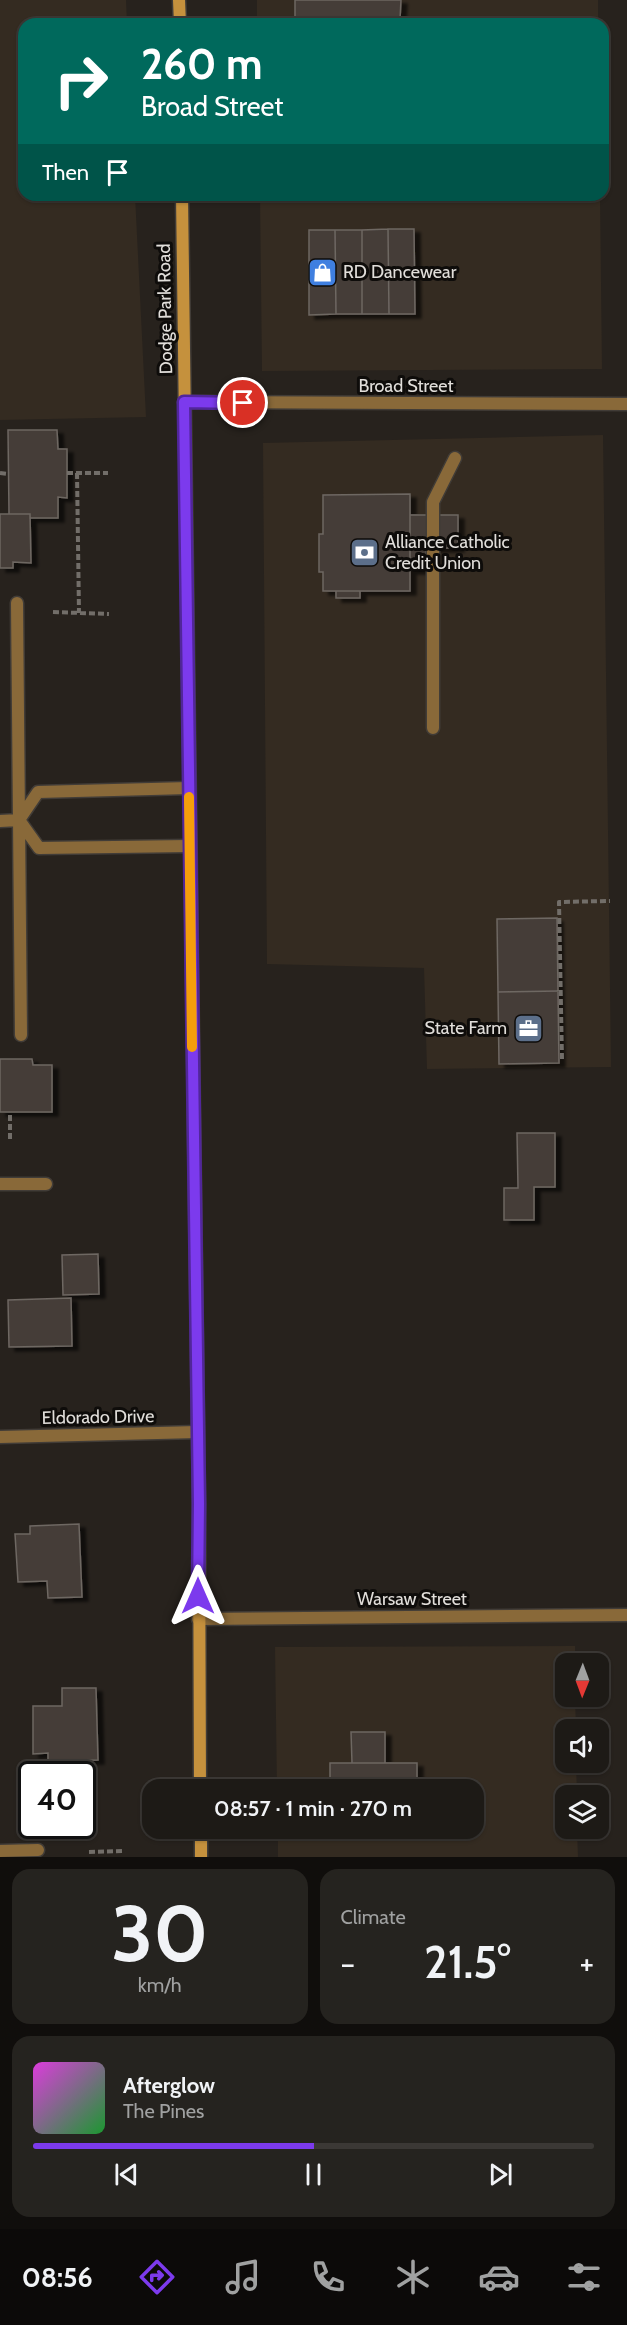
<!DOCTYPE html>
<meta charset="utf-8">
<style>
:root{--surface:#1d1a16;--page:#25231f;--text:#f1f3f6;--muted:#a0a1a1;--line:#3b3835;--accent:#7c3aed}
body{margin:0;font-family:Cabin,sans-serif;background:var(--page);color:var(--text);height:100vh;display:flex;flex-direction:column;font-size:22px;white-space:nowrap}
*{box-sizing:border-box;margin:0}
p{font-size:20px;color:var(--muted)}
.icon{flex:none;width:33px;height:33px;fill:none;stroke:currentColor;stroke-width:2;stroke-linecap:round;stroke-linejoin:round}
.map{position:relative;height:1857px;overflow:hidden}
.details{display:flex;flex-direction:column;gap:12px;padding:12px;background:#100e0c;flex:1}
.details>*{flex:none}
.hud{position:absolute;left:18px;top:18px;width:591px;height:183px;border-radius:18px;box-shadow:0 2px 4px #0004,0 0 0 2px var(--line);background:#00695c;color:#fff;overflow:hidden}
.needle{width:39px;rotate:181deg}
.tools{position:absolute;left:555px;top:1653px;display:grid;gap:12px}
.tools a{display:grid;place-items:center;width:54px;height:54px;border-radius:12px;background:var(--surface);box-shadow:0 2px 4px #0004,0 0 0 2px var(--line);font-size:30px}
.speed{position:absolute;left:18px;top:1761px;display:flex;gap:12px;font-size:30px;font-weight:700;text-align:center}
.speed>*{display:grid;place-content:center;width:78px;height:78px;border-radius:50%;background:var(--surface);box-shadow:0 2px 4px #0004,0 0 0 2px var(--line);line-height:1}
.speed .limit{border:3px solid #111;border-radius:9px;background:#fff;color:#111}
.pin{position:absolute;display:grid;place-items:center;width:51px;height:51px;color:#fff;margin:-26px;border:3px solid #fff;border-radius:50%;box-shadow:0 2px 6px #0007}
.me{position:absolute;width:66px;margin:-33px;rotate:0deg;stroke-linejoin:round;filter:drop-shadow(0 0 4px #0008)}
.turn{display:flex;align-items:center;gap:21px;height:126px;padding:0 24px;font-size:27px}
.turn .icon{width:78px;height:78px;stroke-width:2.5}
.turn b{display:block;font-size:42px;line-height:51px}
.then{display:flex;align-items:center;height:57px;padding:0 24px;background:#0003;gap:12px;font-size:22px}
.big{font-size:45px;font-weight:600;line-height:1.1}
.details .card{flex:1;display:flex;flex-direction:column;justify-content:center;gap:9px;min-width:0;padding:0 21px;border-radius:18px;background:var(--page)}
.details .dial{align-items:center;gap:0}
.dial b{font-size:78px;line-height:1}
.song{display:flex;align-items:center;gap:18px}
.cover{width:72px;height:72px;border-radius:9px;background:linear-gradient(135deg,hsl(300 70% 55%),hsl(130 70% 35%))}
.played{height:6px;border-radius:3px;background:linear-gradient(90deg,var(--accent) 50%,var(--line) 50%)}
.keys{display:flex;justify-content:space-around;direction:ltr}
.heat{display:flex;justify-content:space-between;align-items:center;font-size:33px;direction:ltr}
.details .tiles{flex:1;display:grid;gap:12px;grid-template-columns:1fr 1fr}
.card:last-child{grid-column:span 2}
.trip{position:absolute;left:142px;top:1779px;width:342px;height:60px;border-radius:18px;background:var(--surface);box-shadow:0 2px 4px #0004,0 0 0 2px var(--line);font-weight:600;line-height:60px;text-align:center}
.tab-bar{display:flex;height:96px;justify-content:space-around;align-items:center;background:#0c0a09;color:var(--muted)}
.tab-bar .icon{width:42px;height:42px}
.tab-bar .active{color:var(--accent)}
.tab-bar b{font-size:27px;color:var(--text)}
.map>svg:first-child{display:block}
.built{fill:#342b21}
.building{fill:#453e39;stroke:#6e6762;stroke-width:1.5;filter:url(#shadow)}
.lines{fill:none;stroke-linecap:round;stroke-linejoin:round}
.lane-casing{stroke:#413c37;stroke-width:15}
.street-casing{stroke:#413c37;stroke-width:15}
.secondary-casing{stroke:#413c37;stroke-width:15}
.path{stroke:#726e69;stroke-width:4;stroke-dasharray:6 3;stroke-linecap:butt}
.lane{stroke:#896939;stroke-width:12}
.street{stroke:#896939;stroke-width:12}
.secondary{stroke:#c5913d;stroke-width:12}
.route-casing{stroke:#51269a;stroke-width:15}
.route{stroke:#7c3aed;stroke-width:10}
.slow{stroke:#f59e0b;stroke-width:10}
.labels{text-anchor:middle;stroke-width:6;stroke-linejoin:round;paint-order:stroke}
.poi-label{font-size:18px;fill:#e1deda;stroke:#0e0c0a;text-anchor:start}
.street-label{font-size:18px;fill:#e1deda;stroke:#0e0c0a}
</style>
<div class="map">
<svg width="627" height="1857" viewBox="0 0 627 1857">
<defs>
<filter id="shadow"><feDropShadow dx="6" dy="4" stdDeviation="1.5" flood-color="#0009"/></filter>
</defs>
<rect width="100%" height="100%" fill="#27221d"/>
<path class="built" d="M0 0H126L127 24H24V195H135L146 417 0 420Z
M257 0H598V24H257Z
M260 195H600L602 369 262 371Z
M603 435 611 1067 427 1069 424 968 267 964 263 443Z
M575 1646V1663L566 1664V1696L575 1697 576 1729 566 1730V1762L576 1763 577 1795 566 1796V1828L577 1829 578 1857H278V1829L474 1828V1790L277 1789 275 1647Z"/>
<path class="building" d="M295 0H401L400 19 295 20Z
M295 20H386V24H295Z
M388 229H414L415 314H389Z
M388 229 389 314H362V230Z
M309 230H335L336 314 309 315Z
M335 230H362V314H336Z
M8 430H57L58 449H67V498L58 497V518H30V514H9Z
M410 494V591H323V572H319V534H323V495Z
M0 514H30L31 563 13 562V568H0Z
M410 515H458V548H426V570H410Z
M336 591H360V598H336Z
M557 918 558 991 498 992 497 919Z
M558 991 559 1063 499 1064 498 992Z
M0 1059H32L33 1065H52V1112H0Z
M517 1133H555V1187H534V1220H504V1188H518Z
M98 1254 99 1294 63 1295 62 1255Z
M71 1298 72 1346 9 1347 8 1300Z
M79 1524 82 1597 48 1598 47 1581 18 1582 15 1534H30V1526Z
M62 1688H96L98 1760 48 1761V1753L33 1754V1706H62Z
M351 1732H385V1763H352Z
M330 1763H417V1790H327V1785H330Z"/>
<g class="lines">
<defs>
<path id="lane" d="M17 603 21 1035
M433 728V502L455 458
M19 820 38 792 189 788
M19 820 39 848 189 846
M0 821 19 820
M0 1184H46"/>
<path id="street" d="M184 402 627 404
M0 1437 197 1432
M198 1619 627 1615
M0 1851 38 1850"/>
<path id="secondary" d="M179 0 180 24
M182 195 199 1504 200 1790
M201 1828V1857"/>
</defs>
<use href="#lane" class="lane-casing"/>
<use href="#street" class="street-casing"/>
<use href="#secondary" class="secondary-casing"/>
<path class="path" d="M0 473 9 474
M67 473H108
M77 473 79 613
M53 612 109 614
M562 1059 559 902 610 901
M10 1139V1112
M89 1852 125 1851"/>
<use href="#lane" class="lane"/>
<use href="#street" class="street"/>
<use href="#secondary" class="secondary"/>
</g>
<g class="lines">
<defs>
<path id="route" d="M198 1596 199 1504 184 402 243 403"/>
</defs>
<use href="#route" class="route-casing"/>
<use href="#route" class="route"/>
<path class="slow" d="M189 797 192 1047"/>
</g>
<defs>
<symbol id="shop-square" viewBox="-11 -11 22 22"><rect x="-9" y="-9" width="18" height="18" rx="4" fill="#3f7fe0" stroke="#0e0c0a"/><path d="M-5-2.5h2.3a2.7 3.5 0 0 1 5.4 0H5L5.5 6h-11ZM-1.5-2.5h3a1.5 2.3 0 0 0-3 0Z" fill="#fff"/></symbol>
<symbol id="bank-square" viewBox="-11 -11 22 22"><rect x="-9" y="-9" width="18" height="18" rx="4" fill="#5c6f8a" stroke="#0e0c0a"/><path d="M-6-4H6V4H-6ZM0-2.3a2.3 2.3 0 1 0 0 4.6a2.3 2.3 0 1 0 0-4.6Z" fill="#fff"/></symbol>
<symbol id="office-square" viewBox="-11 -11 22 22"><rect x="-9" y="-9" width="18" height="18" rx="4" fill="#5c6f8a" stroke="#0e0c0a"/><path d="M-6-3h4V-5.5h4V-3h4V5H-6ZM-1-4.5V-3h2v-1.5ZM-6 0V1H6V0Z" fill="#fff"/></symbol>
</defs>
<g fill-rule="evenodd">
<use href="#shop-square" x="306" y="256" width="33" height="33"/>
<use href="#bank-square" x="348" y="536" width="33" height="33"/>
<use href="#office-square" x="512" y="1012" width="33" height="33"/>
</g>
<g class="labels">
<g class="poi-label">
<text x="343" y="278">RD Dancewear</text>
<text x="385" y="548">Alliance Catholic<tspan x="385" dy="21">Credit Union</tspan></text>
<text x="507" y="1034" text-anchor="end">State Farm</text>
</g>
<g class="street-label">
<text transform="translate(165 309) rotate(-91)" y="6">Dodge Park Road</text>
<text x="406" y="392">Broad Street</text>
<text transform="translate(98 1417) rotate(-1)" y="6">Eldorado Drive</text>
<text x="412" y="1605">Warsaw Street</text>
</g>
</g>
</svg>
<div class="tools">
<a><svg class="needle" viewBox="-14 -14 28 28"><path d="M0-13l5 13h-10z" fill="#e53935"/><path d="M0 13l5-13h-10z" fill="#a0a1a1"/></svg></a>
<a><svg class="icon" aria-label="sound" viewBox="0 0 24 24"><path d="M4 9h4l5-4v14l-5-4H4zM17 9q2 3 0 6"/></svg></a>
<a><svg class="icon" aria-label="layers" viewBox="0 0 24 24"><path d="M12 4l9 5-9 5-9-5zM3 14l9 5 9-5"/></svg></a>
</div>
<div class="speed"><div class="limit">40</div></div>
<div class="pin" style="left:243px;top:403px;background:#d93025"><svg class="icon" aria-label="arrive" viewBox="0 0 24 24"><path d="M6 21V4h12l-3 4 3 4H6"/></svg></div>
<svg class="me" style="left:198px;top:1596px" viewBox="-20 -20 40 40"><path d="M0-17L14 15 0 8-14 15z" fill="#7c3aed" stroke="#fff" stroke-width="4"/></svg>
<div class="trip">08:57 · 1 min · 270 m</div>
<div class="hud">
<div class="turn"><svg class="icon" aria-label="right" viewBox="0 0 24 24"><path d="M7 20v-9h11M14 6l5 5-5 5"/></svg><div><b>260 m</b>Broad Street</div></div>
<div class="then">Then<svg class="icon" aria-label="arrive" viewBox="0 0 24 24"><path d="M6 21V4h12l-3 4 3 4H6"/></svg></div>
</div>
</div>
<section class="details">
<div class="tiles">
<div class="card dial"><b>30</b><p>km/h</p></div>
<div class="card"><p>Climate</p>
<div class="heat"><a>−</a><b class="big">21.5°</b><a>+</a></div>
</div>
<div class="card">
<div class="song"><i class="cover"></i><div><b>Afterglow</b><p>The Pines</p></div></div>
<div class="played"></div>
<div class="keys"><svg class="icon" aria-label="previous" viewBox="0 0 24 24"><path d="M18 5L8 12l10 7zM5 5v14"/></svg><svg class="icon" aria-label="pause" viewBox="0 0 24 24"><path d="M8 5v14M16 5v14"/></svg><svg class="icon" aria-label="next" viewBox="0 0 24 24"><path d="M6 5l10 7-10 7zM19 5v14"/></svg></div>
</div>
</div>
</section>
<nav class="tab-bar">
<b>08:56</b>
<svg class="icon active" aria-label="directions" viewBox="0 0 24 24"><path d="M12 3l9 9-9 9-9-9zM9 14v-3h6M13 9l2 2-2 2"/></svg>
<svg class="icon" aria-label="music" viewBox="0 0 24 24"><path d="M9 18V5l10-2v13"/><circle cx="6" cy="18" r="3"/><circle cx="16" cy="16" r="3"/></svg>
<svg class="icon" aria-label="phone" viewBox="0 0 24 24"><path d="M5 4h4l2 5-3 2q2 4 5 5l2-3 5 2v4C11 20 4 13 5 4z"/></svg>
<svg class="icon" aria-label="climate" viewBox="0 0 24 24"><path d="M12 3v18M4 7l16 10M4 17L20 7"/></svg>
<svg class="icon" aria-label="car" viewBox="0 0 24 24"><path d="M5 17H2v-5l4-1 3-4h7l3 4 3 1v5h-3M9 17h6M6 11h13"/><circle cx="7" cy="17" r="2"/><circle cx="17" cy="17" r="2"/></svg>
<svg class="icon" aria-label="filters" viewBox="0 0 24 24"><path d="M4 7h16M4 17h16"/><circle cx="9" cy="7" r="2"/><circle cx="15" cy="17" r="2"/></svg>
</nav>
